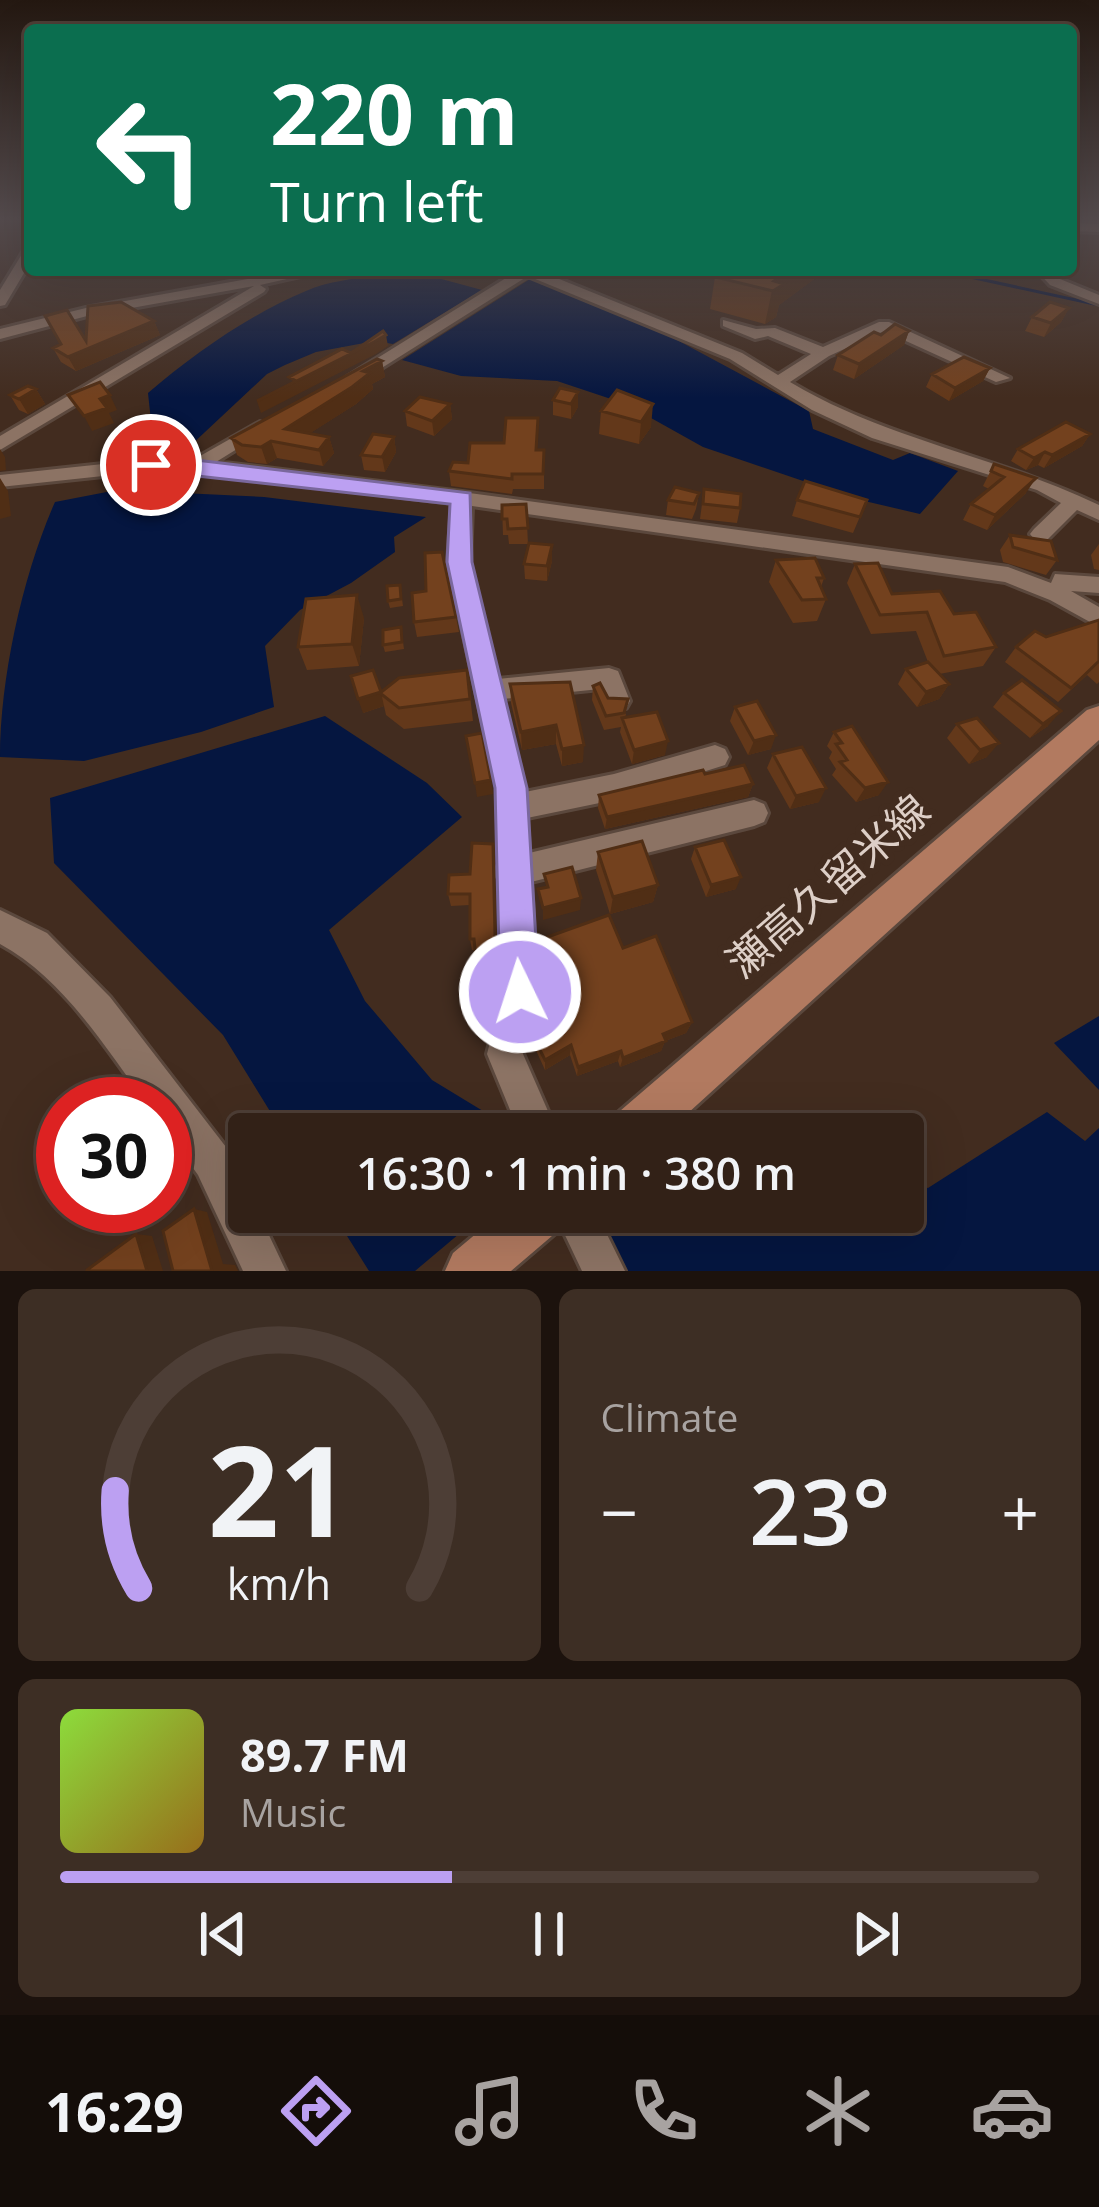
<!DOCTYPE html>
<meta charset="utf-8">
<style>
:root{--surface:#322117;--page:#3d2e24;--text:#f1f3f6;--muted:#a8a3a1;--line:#4d3e36;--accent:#bca0f2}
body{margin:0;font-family:"Open Sans","Noto Sans JP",sans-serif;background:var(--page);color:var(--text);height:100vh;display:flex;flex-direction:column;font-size:45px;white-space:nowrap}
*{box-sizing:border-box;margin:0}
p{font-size:39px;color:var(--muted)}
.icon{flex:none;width:66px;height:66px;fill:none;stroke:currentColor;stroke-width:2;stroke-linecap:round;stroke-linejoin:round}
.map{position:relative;height:1271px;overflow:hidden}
.details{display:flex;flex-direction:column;gap:18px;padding:18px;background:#1c120d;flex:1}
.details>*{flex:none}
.guide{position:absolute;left:24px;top:24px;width:1053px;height:252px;border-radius:12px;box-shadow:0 12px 48px #0002,0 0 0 3px var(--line);background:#0b6e4f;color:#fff;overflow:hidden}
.speed{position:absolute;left:36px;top:1077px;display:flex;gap:24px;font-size:60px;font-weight:700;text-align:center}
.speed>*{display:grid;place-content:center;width:156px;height:156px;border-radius:50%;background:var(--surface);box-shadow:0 12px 48px #0002,0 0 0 3px var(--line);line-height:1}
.speed .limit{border:18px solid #d22;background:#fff;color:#111}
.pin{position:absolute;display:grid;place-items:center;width:102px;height:102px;color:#fff;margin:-51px;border:6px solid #fff;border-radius:50%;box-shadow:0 3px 12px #0007}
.me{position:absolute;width:132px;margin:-66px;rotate:356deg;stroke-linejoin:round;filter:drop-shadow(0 0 9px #0008)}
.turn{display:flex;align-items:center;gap:42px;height:252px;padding:0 48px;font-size:54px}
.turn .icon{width:156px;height:156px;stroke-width:2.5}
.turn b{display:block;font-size:84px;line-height:102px}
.big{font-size:90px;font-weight:600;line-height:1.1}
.details .card{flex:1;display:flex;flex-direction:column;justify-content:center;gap:18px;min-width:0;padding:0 42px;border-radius:18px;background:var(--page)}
.details .dial{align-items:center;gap:0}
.dial svg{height:312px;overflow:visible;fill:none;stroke:var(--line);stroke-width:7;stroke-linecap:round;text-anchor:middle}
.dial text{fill:var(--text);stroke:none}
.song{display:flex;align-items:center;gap:36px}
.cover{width:144px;height:144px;border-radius:18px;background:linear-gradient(135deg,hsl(90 70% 55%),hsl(40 70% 35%))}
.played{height:12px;border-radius:6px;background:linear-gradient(90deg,var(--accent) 40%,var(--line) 40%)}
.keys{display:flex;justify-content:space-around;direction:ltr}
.heat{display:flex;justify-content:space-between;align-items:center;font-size:66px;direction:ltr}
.details .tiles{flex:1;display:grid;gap:18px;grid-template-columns:1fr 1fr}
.card:last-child{grid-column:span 2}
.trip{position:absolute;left:228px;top:1113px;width:696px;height:120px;border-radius:12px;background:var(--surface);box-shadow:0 12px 48px #0002,0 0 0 3px var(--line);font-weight:600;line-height:120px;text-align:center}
.menu{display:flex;height:192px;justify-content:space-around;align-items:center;background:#140d09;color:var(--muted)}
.menu .icon{width:84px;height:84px}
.menu .active{color:var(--accent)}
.menu b{font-size:54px;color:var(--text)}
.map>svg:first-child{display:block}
.water{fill:#051640}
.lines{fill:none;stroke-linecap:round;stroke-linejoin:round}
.stream{stroke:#051640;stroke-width:3}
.minor-casing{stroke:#5b483d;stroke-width:6}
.major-casing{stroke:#5b483d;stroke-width:6}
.minor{fill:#8c7364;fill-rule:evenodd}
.major{fill:#b27a60;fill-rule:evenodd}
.wall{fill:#63381a}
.shaded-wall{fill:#502e15}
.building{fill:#73411e;stroke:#502e15;stroke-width:3}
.route{fill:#bca0f2;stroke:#7a689d;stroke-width:3}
.labels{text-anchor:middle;stroke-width:12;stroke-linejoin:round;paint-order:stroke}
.near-street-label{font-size:42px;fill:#ddcfc7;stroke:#422c1f}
</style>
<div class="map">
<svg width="1099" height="1271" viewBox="0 0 1099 1271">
<rect width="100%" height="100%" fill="#422c1f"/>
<path class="water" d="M379 274H423L482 290 393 344 375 341 316 352 285 365 267 374 189 447 151 421 148 393C195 353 249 315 306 291 328 281 355 279 379 274Z
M530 279 664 333 809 411 813 429 893 460 910 453 958 471 920 514 856 499 703 447 626 404 557 381 461 376 402 360Z
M117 490 264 497 426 517 394 537 395 552 351 583 300 610 265 646 274 707 201 732 84 761 0 757C0 678 23 574 55 502Z
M325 716 427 783 462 817 329 930 365 1001 432 1080 506 1125 510 1134H284L223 1035 54 863 50 798Z
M1099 1016V1090L1054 1043Z
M1047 1112 1085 1141 1099 1128V1271H628L600 1235 626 1212H903V1181L928 1188Z
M332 1212H485L415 1271H369Z"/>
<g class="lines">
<path class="stream" d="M938 270 1099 305
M276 281 340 270"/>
<defs>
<path id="minor" d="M1071 223 1099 224V232L1071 231Z
M30 248V263L5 305 0 306V290L25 249Z
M297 270H327L260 285 266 289 264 292 0 450V436L254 286 87 316 0 339V329L86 308Z
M519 270H537L742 353 778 375 811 354 768 336 755 339 723 326V320L756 329 775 328 823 347 879 322H889L1010 378 996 382 884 331 829 356 790 382C887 440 999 457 1099 505V520L1077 510 1048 539H1034L1030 534 1034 529 1061 503 1037 490 872 438 812 410 730 359 528 276 361 381 347 377Z
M1036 270H1051L1060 279 1099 295V304L1050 285Z
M260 422 269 427 266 431 216 462 462 492 1008 567 1051 583 1055 574 1099 577V593L1071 591 1099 607V627L1050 600 1005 582 472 506 470 563 498 679 609 668 618 671 630 701 626 708 617 711 608 708 600 689 503 699 525 792 614 774 715 745 725 749 729 757 725 765 614 800 527 818 529 853 754 800 764 804 768 813 764 822 754 826 531 882 537 992 523 1054 558 1134H520L487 1054 503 992 500 881 496 872 499 864 497 787 448 563 452 503 197 472 150 471 0 487V475L150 459 193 460Z
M0 910 47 933 110 997 226 1147 249 1194V1212H258L286 1271H243L198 1175 165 1129V1104H147C105 1047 63 978 0 944Z
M554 1212H596L625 1271H582Z"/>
<path id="major" d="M1099 706V740L665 1134H606L613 1117 1087 710Z
M502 1212H566L559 1230 511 1271H445L453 1253Z"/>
</defs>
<use href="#minor" class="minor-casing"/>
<use href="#major" class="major-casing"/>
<use href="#minor" class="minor"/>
<use href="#major" class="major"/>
</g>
<path class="wall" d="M754 270H822L821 274 779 305 776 317 765 324 710 309 715 277 750 273Z
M1069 308 1061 322 1044 337 1025 331 1032 317Z
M154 321 160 335 76 371 61 362 53 348 86 341Z
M909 331 904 345 854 379 833 370 838 355Z
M382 361 385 377 372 384 373 389 356 404 310 433 329 437 334 453 323 466 277 458 267 464 248 462 237 455 231 438Z
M990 368 983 381 949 401 926 387 932 374Z
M560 388 578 407 571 419 553 415V400Z
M36 389 45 404 28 414 19 410 10 395Z
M617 390 651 427 639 444 599 434 601 411Z
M450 404 452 419 434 436 407 426 405 411Z
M1090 434 1082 446 1044 468 1038 465 1026 470 1011 461 1018 449Z
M394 437 396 452 385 472 364 470 361 455Z
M537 450H544V489H513L512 494 451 486 449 471 468 463Z
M994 464 1026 493 987 530 963 520 971 504 989 489 983 486Z
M704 489 740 508 737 523 700 519Z
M699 493 696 509 692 519 666 515 668 500Z
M797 500H867L853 533 792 516Z
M526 504 528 544H509L508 535H503L502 505Z
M1010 535 1057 560 1046 575 1003 562 1000 550Z
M1099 544V570L1094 569 1091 555Z
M552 545V561L547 581 525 579 524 564Z
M776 560 824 578 821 587 826 599 817 621 793 623 769 582Z
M855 564 892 594 954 614 996 647 983 666 939 674 949 684 939 699 917 707 898 684 906 669 928 662 916 631 871 634 847 583Z
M400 585 403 606 390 608 388 601Z
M456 617 459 632 417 637 414 622Z
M364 618 359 666 307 670 298 647Z
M1099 620V682L1097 684 1087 675 1058 702 1005 662 1016 647Z
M401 627 404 649 385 652 383 645Z
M467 670 473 721 404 729 386 715 384 706 363 713 381 692Z
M570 682 583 762 562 766 556 744 522 750 511 703 510 684Z
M593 686 626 714 625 718 665 755 632 764 620 732 621 727 604 730 592 700Z
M1004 693 1048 726 1030 738 993 707Z
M735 707 771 749 748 755 730 721Z
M957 724 987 757 969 764 947 738Z
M834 732 879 795 856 802 832 775 836 769 829 758 832 752 827 746Z
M773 754 819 802 790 809 767 768Z
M705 774 753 784 748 797 605 829 598 808 599 795Z
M493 844 494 856 498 993 479 978 475 950H472L470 939V905L451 906 448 894 470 874Z
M695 847 736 889 706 897 691 859Z
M598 852 658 885 653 902 610 914 596 870Z
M539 940 623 948 692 1022 686 1033 665 1041 661 1051 620 1067 618 1061 577 1076 570 1055 545 1070 534 1046 533 1036 554 1024 535 1022 534 1011 545 977 539 954Z"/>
<path class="shaded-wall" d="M790 270H822L821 274 779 305 776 317 765 324 774 281Z
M1069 308 1061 322 1044 337 1051 323Z
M154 321 160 335 76 371 68 357Z
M909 331 904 345 854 379 859 364Z
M386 335 388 346 376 354 261 413 257 401Z
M382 361 385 377 372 384 373 389 356 404 290 446 285 429 363 371Z
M990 368 983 381 949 401 955 388Z
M36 389 45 404 28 414 19 399Z
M578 392V407L571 419V404Z
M110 395 117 410 109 413 114 423 92 431 84 416 100 399Z
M450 404 452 419 434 436 432 421Z
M653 404 651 427 639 444 641 422Z
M1090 434 1082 446 1044 468 1052 455Z
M329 437 334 453 323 466 319 450Z
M394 437 396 452 385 472 382 457Z
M271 441 277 458 267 464 261 447Z
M0 449 5 457 6 470 0 471Z
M1045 452 1038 465 1026 470 1034 458Z
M0 478 8 491 11 516 0 519Z
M1036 478 1026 493 987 530 995 515Z
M552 545V561L547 581V566Z
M357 595 364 618 359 666 352 644Z
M949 684 939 699 917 707 926 692Z
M381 692 384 706 363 713 358 699Z
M1061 711 1048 726 1030 738 1043 724Z
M556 725V744L522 750 521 732Z
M776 735 771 749 748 755 754 741Z
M668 741 665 755 632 764 634 750Z
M999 743 987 757 969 764 980 750Z
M584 745 583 762 562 766V749Z
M491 780 493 794 477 797 475 783Z
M888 782 879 795 856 802 865 788Z
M753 784 748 797 605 829 607 817Z
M826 788 819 802 790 809 796 796Z
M493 844 494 856 498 993 496 983Z
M741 877 736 889 706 897 711 885Z
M658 885 653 902 610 914 613 897Z
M581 898 580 910 543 920V908Z
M692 1022 686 1033 665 1041 661 1051 620 1067 623 1058 663 1034Z
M571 1045 570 1055 545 1070V1060Z
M621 1051 618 1061 577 1076 578 1067Z
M194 1209 207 1212 223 1264 235 1265 238 1271H212Z
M136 1234 152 1236 163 1271H147Z"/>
<path class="building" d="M727 270H742L750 273 754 270H790L774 281 784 284 773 291 715 277Z
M121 302 154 321 68 357 53 348 61 344 45 316 67 310 86 341 88 306Z
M1050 302 1069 308 1051 323 1032 317Z
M895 324 909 331 859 364 838 355 874 332 881 335Z
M383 331 386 335 374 342 257 401 296 381 289 377 325 358 342 349 351 353Z
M964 357 990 368 955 388 932 374Z
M377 359 382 361 363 371 370 373 352 387 285 429 329 437 319 450 271 441 261 447 242 445 231 438Z
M100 382 110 395 100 399 107 408 84 416 68 395Z
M28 386 36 389 19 399 10 395Z
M560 388 578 392 571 404 553 400Z
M617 390 653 404 641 422 601 411Z
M420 397 450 404 432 421 405 411Z
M506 418H538L536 450H544L543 474H512V479L449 471 453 462 468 463 470 443H504Z
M1066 422 1090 434 1052 455 1045 452 1034 458 1018 449Z
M373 434 394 437 382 457 361 455Z
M994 464 1036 478 995 515 971 504 1004 477 991 471Z
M805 481 867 500 860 517 797 500Z
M675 487 699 493 694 504 668 500Z
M704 489 741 494 740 508 703 504Z
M526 504 528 528 508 529 507 519H502V505Z
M1010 535 1051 541 1057 560 1013 547Z
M529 543 552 545 547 566 524 564Z
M442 552 456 617 414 622 412 593 426 591 425 553Z
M815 558 824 578H817L826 599 802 600 776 560Z
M878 563 892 594 940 591 954 614 976 612 996 647 944 656 927 612 880 615 855 564Z
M400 585 401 599 388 601 387 586Z
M357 595 352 644 298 647 306 599Z
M1099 620V661L1071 688 1016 647 1035 631 1046 637Z
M401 627 402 642 383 645V630Z
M928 662 949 684 926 692 906 669Z
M373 670 381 692 358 699 351 676Z
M467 670 470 699 399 708 380 693 399 678Z
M1022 680 1061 711 1043 724 1004 693Z
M570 682 584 745 562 749 556 725 521 732 510 684Z
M600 683 608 698 628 699 624 713 606 716 593 686Z
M757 701 776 735 754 741 735 707Z
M657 712 668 741 634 750 622 718Z
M977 718 999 743 980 750 957 724Z
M852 726 888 782 865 788 840 762 847 760 836 744 842 743 834 732Z
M482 733 491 780 475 783 466 736Z
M802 747 826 788 796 796 773 754Z
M744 765 753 784 607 817 599 795 703 770 705 774Z
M724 840 741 877 711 885 695 847Z
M642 841 658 885 613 897 598 852Z
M472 843 493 844 496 983 477 968 474 939H470V894H448L449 875 470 874Z
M572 867 581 898 543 908 538 889 548 887 544 874Z
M609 915 623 948 656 936 692 1022 663 1034 666 1041 623 1058 621 1051 578 1067 571 1045 545 1060 533 1036 570 1014 534 1011 541 977H548L539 940Z
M194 1209 212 1271H173L163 1231Z
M136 1234 147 1271H87V1270Z"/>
<linearGradient id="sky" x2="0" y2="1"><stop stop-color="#241811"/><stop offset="0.55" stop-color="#544b4d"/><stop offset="1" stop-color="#544b4d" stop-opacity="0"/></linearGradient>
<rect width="1099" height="398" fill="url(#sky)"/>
<path class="route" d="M151 459 196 460 470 493 472 562 527 788 539 992 533 1006 520 1012 506 1006 500 992 495 788 447 562 450 504 143 470 140 465Z"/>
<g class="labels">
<g class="near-street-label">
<text transform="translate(828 886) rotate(-41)" y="15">瀬高久留米線</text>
</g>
</g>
</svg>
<div class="speed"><div class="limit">30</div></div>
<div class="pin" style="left:151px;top:465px;background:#d93025"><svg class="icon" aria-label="arrive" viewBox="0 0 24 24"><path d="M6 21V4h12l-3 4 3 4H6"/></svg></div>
<svg class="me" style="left:520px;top:992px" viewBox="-20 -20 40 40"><circle r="17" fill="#bca0f2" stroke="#fff" stroke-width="3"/><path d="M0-11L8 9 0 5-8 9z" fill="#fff"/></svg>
<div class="trip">16:30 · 1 min · 380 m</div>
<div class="guide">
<div class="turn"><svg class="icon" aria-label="left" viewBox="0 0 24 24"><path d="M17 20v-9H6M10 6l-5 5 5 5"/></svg><div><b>220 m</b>Turn left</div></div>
</div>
</div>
<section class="details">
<div class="tiles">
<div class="card dial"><svg viewBox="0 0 100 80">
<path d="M14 69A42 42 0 1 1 86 69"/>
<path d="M14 69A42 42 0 0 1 8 44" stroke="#bca0f2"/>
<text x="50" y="56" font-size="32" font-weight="700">21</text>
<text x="50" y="72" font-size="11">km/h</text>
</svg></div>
<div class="card"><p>Climate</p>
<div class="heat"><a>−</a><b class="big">23°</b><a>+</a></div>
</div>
<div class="card">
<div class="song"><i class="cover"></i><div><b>89.7 FM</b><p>Music</p></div></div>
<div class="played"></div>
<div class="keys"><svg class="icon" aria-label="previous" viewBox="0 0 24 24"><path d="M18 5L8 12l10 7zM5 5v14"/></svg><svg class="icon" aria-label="pause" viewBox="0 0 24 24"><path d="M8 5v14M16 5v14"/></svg><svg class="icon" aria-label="next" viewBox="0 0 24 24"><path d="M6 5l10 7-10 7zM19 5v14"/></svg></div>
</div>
</div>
</section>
<nav class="menu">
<b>16:29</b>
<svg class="icon active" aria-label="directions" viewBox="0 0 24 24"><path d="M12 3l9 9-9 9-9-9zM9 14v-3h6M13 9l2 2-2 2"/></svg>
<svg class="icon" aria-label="music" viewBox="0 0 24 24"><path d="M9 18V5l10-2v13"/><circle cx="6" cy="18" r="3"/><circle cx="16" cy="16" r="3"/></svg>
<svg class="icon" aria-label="phone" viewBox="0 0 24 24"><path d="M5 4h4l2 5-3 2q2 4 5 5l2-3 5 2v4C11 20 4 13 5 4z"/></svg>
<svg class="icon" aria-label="climate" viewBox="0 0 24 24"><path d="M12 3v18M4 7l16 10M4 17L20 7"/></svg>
<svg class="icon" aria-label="car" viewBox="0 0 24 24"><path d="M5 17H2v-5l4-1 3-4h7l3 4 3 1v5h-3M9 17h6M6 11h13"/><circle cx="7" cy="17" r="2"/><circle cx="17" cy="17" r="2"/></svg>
</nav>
